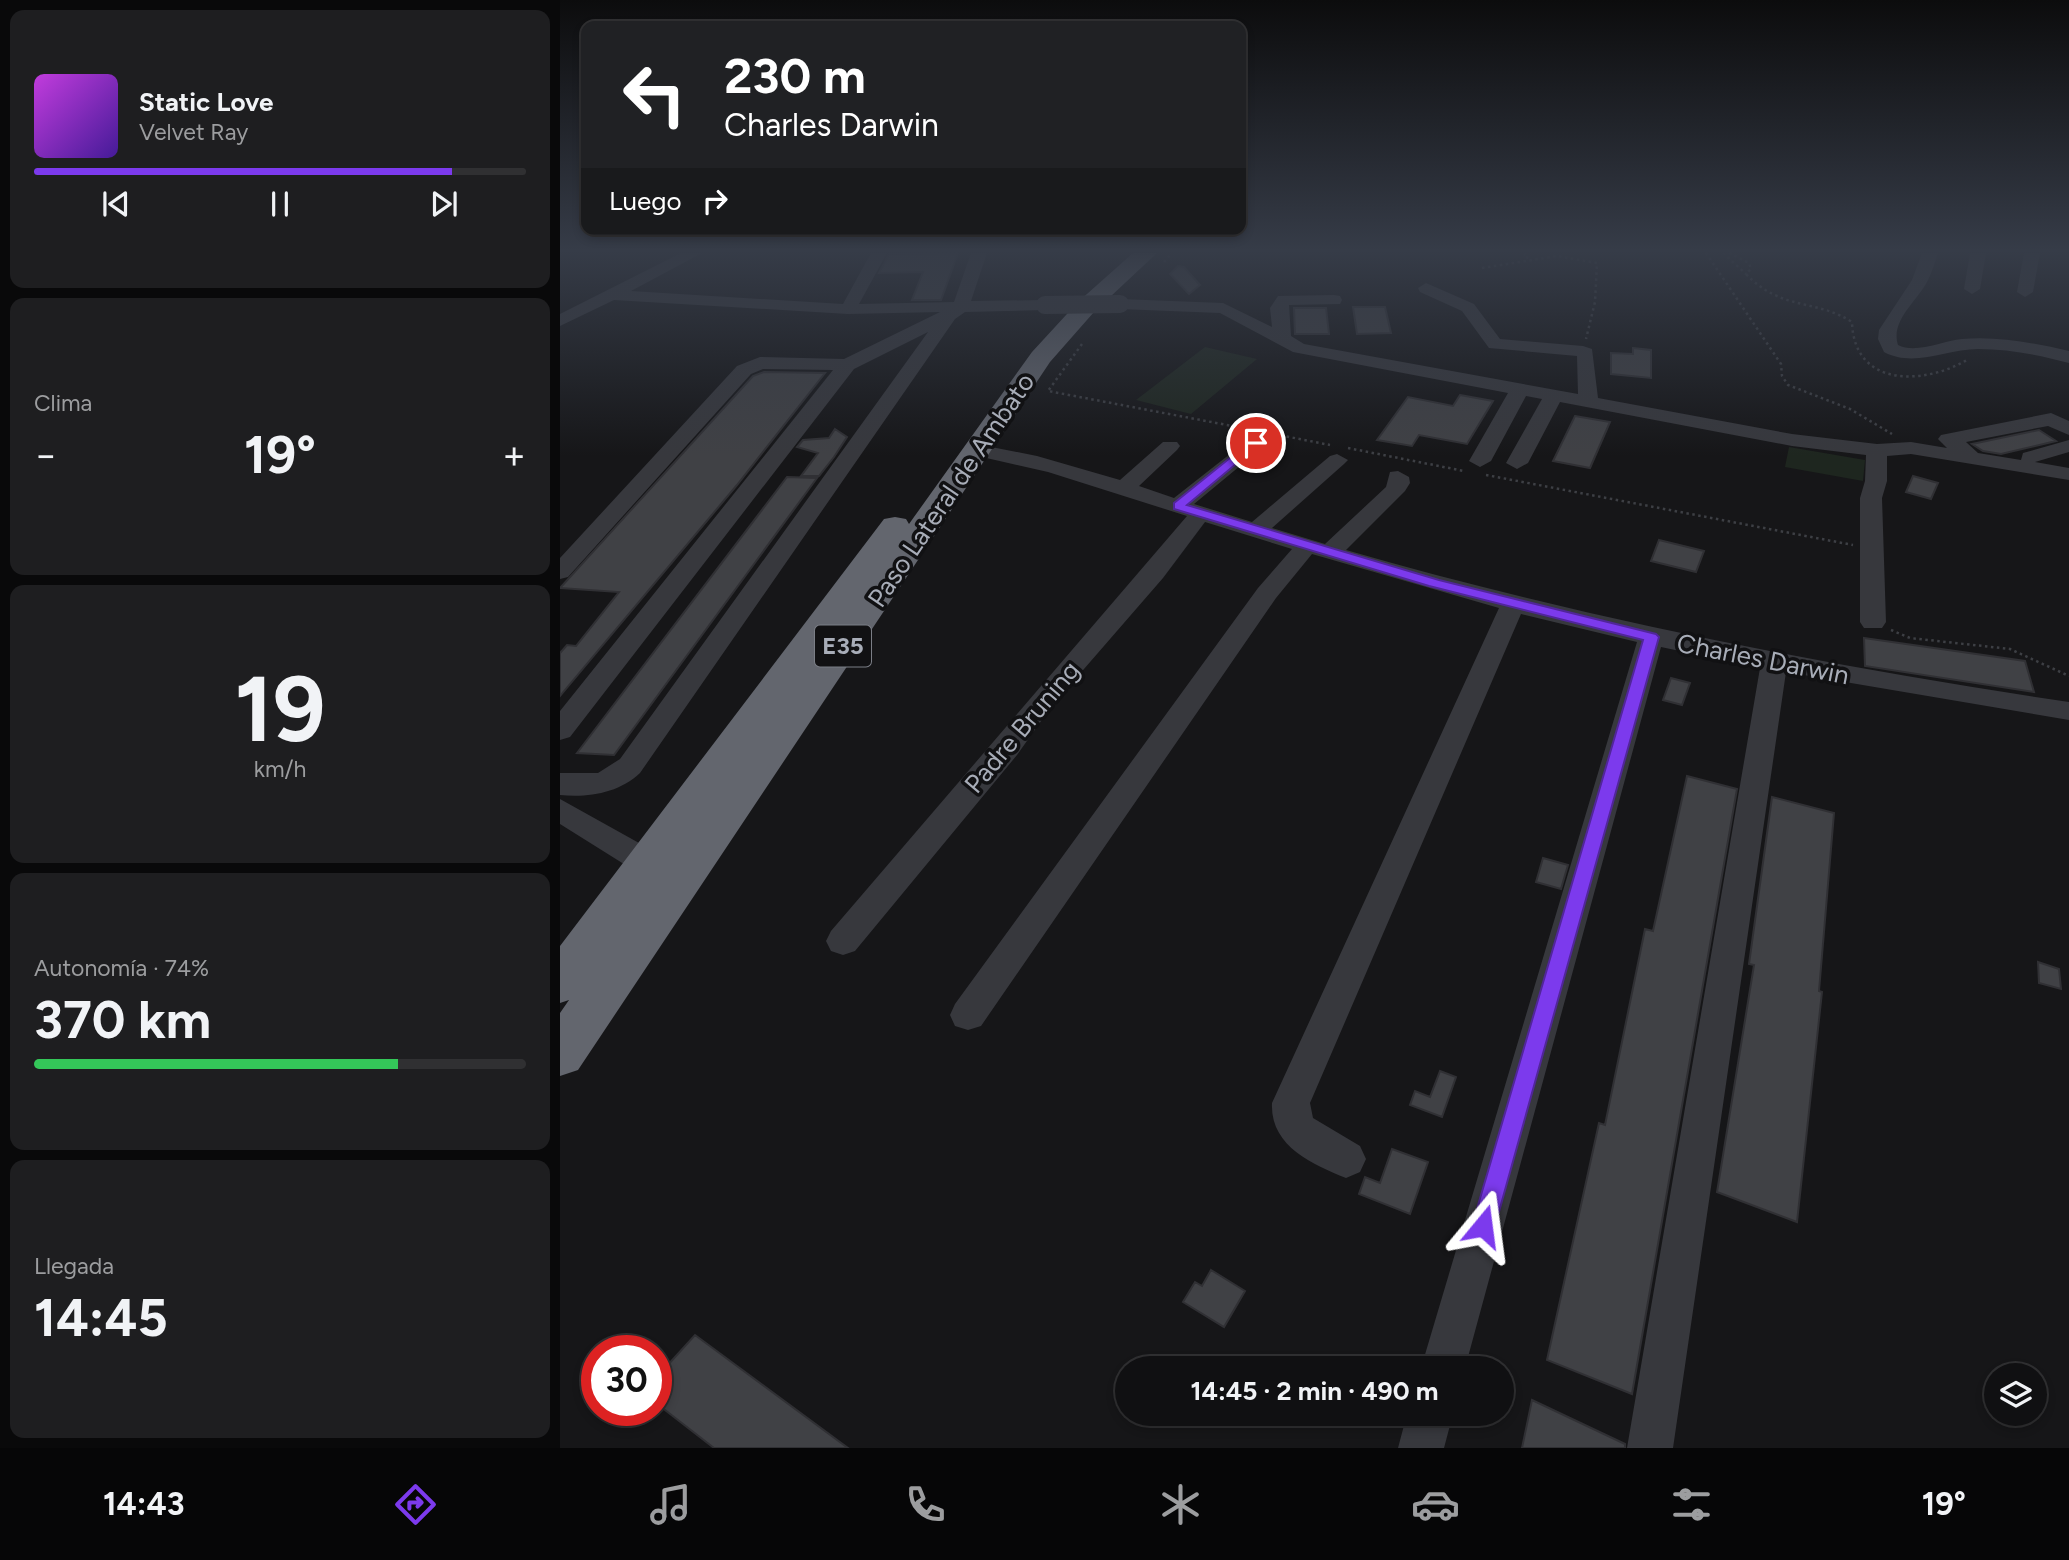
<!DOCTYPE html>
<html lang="es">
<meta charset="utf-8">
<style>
:root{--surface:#101012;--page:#1e1e20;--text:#f1f3f6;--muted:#9c9d9f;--line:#303032;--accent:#7c3aed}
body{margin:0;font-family:Figtree,sans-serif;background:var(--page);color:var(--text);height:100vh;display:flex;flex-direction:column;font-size:26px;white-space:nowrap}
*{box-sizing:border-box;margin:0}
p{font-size:23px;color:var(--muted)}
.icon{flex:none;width:38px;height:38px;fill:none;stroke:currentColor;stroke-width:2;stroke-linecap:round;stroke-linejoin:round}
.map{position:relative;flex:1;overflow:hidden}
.drawer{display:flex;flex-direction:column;gap:10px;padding:10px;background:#09090a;width:560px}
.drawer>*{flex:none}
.top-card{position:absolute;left:21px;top:21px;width:665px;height:214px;border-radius:14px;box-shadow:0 4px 10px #0003,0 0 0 2px var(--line);background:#202124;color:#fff;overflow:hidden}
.tools{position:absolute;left:1424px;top:1363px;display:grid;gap:14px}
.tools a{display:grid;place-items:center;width:63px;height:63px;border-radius:50%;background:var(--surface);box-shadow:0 4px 10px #0003,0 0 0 2px var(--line);font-size:35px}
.speed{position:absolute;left:21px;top:1335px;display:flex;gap:14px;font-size:35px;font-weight:700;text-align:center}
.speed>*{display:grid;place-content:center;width:91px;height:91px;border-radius:50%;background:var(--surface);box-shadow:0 4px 10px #0003,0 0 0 2px var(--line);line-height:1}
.speed .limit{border:10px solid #d22;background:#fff;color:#111}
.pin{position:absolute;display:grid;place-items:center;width:60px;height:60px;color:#fff;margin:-30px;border:4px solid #fff;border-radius:50%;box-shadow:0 2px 7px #0007}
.me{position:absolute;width:77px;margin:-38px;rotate:16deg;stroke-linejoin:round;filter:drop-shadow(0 0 5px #0008)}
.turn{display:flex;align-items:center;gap:24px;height:147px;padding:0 28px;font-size:32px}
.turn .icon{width:91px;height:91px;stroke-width:2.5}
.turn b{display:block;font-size:49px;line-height:60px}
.then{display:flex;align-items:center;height:66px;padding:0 28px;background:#0003;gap:14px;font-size:26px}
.big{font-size:52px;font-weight:700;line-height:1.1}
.drawer .card{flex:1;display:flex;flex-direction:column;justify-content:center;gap:10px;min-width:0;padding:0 24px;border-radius:14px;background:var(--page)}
.drawer .dial{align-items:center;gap:0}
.dial b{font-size:91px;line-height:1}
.song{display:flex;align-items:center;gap:21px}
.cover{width:84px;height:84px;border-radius:10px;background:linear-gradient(135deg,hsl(290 70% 55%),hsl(260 70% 35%))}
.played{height:7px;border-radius:4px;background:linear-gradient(90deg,var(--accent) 85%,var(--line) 85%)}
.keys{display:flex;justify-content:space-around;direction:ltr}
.heat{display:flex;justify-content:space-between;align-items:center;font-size:38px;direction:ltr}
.charge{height:10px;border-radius:5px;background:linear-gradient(90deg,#34c759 74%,var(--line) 0)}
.trip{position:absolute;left:555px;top:1356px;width:399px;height:70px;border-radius:35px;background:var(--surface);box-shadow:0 4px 10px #0003,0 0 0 2px var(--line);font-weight:700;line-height:70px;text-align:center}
.tabs{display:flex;height:112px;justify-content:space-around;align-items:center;background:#060607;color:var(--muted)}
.tabs .icon{width:49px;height:49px}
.tabs .current{color:var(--accent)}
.tabs b{font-size:32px;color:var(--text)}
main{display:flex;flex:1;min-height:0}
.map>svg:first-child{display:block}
.green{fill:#1e261f}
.building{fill:#404145;stroke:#303034;stroke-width:2}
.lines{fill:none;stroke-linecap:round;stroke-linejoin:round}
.path{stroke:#3d3f44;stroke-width:2.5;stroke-dasharray:2.5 3.5;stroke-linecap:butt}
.minor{fill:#37383d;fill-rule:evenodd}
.highway{fill:#63666e;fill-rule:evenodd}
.minor-bridge{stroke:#37383d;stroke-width:18}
.route{fill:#7c3aed;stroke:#51269a;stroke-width:2}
.labels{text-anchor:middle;stroke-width:7;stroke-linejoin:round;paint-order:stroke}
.shield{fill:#111113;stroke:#7b7e86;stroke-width:2}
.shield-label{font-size:24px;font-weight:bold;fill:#a8adb8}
.street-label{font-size:26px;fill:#a8adb8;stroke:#111113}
</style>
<main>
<section class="drawer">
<div class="card">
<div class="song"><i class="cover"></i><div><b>Static Love</b><p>Velvet Ray</p></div></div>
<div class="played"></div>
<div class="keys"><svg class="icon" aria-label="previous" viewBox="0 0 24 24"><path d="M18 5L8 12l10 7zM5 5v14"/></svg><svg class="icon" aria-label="pause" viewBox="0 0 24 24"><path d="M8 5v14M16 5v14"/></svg><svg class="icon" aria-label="next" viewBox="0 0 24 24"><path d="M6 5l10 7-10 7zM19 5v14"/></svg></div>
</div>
<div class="card"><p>Clima</p>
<div class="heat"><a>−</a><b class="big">19°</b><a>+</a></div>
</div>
<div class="card dial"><b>19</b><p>km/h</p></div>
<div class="card"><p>Autonomía · 74%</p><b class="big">370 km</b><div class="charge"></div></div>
<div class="card"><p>Llegada</p><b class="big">14:45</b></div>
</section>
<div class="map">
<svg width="1509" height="1448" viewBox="0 0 1509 1448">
<rect width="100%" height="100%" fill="#161618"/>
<path class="green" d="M645 347 697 359 631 414 576 400Z
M1229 447 1305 460 1303 481 1225 467Z"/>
<path class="building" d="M398 253 381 300H352L363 272 319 273 329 254Z
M618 266 624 267 640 285 629 294 610 274Z
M793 307H825L831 333 797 334Z
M734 308H766L769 334H735Z
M1073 348 1091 350V378L1051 374V353L1073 354Z
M204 372 265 373 177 485 0 696V653L7 645 16 646 59 592 0 588 193 376Z
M900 395 933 401 907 444 859 435 852 446 817 440 848 397 893 406Z
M1015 416 1050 422 1030 468 993 461Z
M275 429 287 437 274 457 259 476H241L258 453 237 447 243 440 269 438Z
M1479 430 1496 441 1441 454 1423 451 1412 444Z
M1353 476 1378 483 1371 499 1346 492Z
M227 477 257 478 54 755 17 753Z
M1099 540 1144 551 1136 572 1091 561Z
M1304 638 1465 661 1474 692 1305 666Z
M1111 678 1130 683 1122 705 1103 700Z
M1127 776 1177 789 1072 1394 987 1360 1039 1123 1045 1125 1085 929 1093 931Z
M1212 797 1274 813 1259 991 1262 992 1237 1222 1157 1192 1194 965 1189 964Z
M983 858 1008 865 1001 889 976 882Z
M1478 962 1499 969 1501 989 1479 983Z
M880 1071 896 1077 882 1117 850 1105 855 1091 870 1097Z
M832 1149 868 1162 850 1214 799 1194 805 1177 820 1183Z
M651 1270 685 1291 664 1327 623 1302 635 1282 642 1286Z
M135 1335 288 1448H154L96 1403V1378Z
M972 1400 1065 1444V1448H962Z"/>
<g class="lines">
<path class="path" d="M965 253 964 257 970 258
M1146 253 1221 364 1222 376 1228 385 1290 409 1332 434
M1163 253 1186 274
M1169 253 1189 263 1191 269 1186 274C1221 311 1257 299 1292 322 1294 388 1364 385 1407 360
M604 262 612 253
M922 268 997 256 1037 263 1035 302 1026 339
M522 344 488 391 688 429
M709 433 770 445
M788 448 904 471
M926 475 1293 545
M1331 630 1350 638 1450 649 1509 676"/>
<path class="minor" d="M121 253H142L71 291 283 304 311 253H327L299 304 394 302 411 253H427L411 301 485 300 494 305 485 310 405 312 395 319 80 773C59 793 28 798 0 795V773H38L60 759 368 332 294 369 10 737 0 740V711L273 370 203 369 191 374 8 577 0 579V558L177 366 200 357 284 359 380 312 288 314 54 300 0 326V314Z
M1362 253H1378C1375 262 1372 272 1368 280 1358 301 1330 320 1338 345 1356 354 1382 341 1402 339 1438 336 1474 343 1509 351V363C1479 355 1449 349 1418 349 1386 349 1354 368 1324 352L1318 339 1319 330 1352 280Z
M1410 253H1426L1420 289 1412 294 1404 289Z
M1464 253H1480L1473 292 1465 297 1457 292Z
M866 283 914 304 940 339 1023 346 1032 349 1038 398 1232 434 1317 444 1351 442 1387 448 1378 439 1381 435 1491 413 1509 421V435L1488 426 1406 442 1418 453 1461 460 1463 453 1509 440V452L1475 462 1509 468V480L1351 454 1327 456V481L1322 498 1326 622 1322 628H1304L1300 622V498L1305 481 1306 455 1232 446 1000 402 968 463 957 469 946 463 982 399 966 396 931 461 920 467 909 461 948 393 733 352 660 313 560 309 551 304 560 299 663 303 712 327 710 308 718 296 774 295 780 296 782 300 780 304 729 305 731 336 744 344 1018 394 1017 356 929 348 902 311 860 292 858 288Z
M696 437 706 443 703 447 634 504 692 522 770 456 777 454 788 460 784 464 712 528 765 544 826 487 830 472 838 471 849 477 850 483 845 491 786 550C1026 619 1262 665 1509 702V720L1226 672 1113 1448H1067L1200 668 1101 647 905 1368H861L1077 642 961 614 750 1103 753 1118 800 1146 806 1159 800 1172 786 1178C752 1164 710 1146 712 1103L939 608 752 554 716 598 421 1026 408 1030 395 1026 390 1015 395 1004 698 588 732 549 645 522 603 578 491 707 457 755 295 951 283 955 271 951 266 941 271 931 627 516 488 472 409 454 406 450 409 446 416 444 477 456 560 480 603 442H617L620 446 617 450 579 486 614 498 689 439Z
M0 799 97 853 102 862 97 871 86 874 75 871 0 824Z
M847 1414H893L884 1448H838Z"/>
<path class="highway" d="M573 253H597L534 312 490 362 18 1070 0 1076V1013L9 1000 0 1003V946L324 519 335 517 346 519 349 524 472 352 518 302Z"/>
<path class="minor-bridge" d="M485 305 560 304"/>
</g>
<linearGradient id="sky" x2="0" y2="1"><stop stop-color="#0c0c0d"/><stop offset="0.55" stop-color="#363c48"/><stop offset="1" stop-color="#363c48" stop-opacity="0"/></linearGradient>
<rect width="1509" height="456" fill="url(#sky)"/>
<path class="route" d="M691 441 701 443 627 505 879 580 1096 634 1099 637 935 1226 932 1234 923 1237 915 1234 912 1226 1083 640 869 586 614 509V503Z"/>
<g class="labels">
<rect class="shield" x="255" y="625.5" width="56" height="41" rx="5"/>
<g class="shield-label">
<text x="283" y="654">E35</text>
</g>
<g class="street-label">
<text transform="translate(391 490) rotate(-56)" y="9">Paso Lateral de Ambato</text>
<text transform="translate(1203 659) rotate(11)" y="9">Charles Darwin</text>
<text transform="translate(462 727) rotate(-50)" y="9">Padre Bruning</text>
</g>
</g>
</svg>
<div class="tools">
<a><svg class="icon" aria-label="layers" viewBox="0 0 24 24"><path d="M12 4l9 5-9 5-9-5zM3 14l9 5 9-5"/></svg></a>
</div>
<div class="speed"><div class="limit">30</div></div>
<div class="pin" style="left:696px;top:443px;background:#d93025"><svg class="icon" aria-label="arrive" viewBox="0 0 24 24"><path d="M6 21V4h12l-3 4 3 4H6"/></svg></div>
<svg class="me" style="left:923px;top:1226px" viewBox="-20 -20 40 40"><path d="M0-17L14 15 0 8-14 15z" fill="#7c3aed" stroke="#fff" stroke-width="4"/></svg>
<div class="trip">14:45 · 2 min · 490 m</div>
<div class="top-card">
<div class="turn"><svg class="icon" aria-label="left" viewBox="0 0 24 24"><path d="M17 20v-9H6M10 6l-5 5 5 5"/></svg><div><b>230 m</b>Charles Darwin</div></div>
<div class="then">Luego<svg class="icon" aria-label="right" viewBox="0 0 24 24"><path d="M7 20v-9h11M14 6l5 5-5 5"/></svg></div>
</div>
</div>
</main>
<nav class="tabs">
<b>14:43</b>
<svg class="icon current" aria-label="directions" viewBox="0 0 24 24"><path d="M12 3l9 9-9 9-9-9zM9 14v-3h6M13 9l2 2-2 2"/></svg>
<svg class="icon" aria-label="music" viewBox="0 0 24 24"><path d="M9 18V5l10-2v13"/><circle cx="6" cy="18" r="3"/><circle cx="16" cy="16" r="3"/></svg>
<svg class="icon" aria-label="phone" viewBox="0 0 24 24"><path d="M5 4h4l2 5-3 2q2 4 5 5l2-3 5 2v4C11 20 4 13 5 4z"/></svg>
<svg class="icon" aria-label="climate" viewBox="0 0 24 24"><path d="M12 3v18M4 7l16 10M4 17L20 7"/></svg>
<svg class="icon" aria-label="car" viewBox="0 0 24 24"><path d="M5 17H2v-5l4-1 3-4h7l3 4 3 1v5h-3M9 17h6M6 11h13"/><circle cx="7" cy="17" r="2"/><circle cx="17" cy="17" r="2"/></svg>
<svg class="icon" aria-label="filters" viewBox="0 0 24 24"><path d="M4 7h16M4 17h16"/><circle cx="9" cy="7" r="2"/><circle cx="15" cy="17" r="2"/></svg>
<b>19°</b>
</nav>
